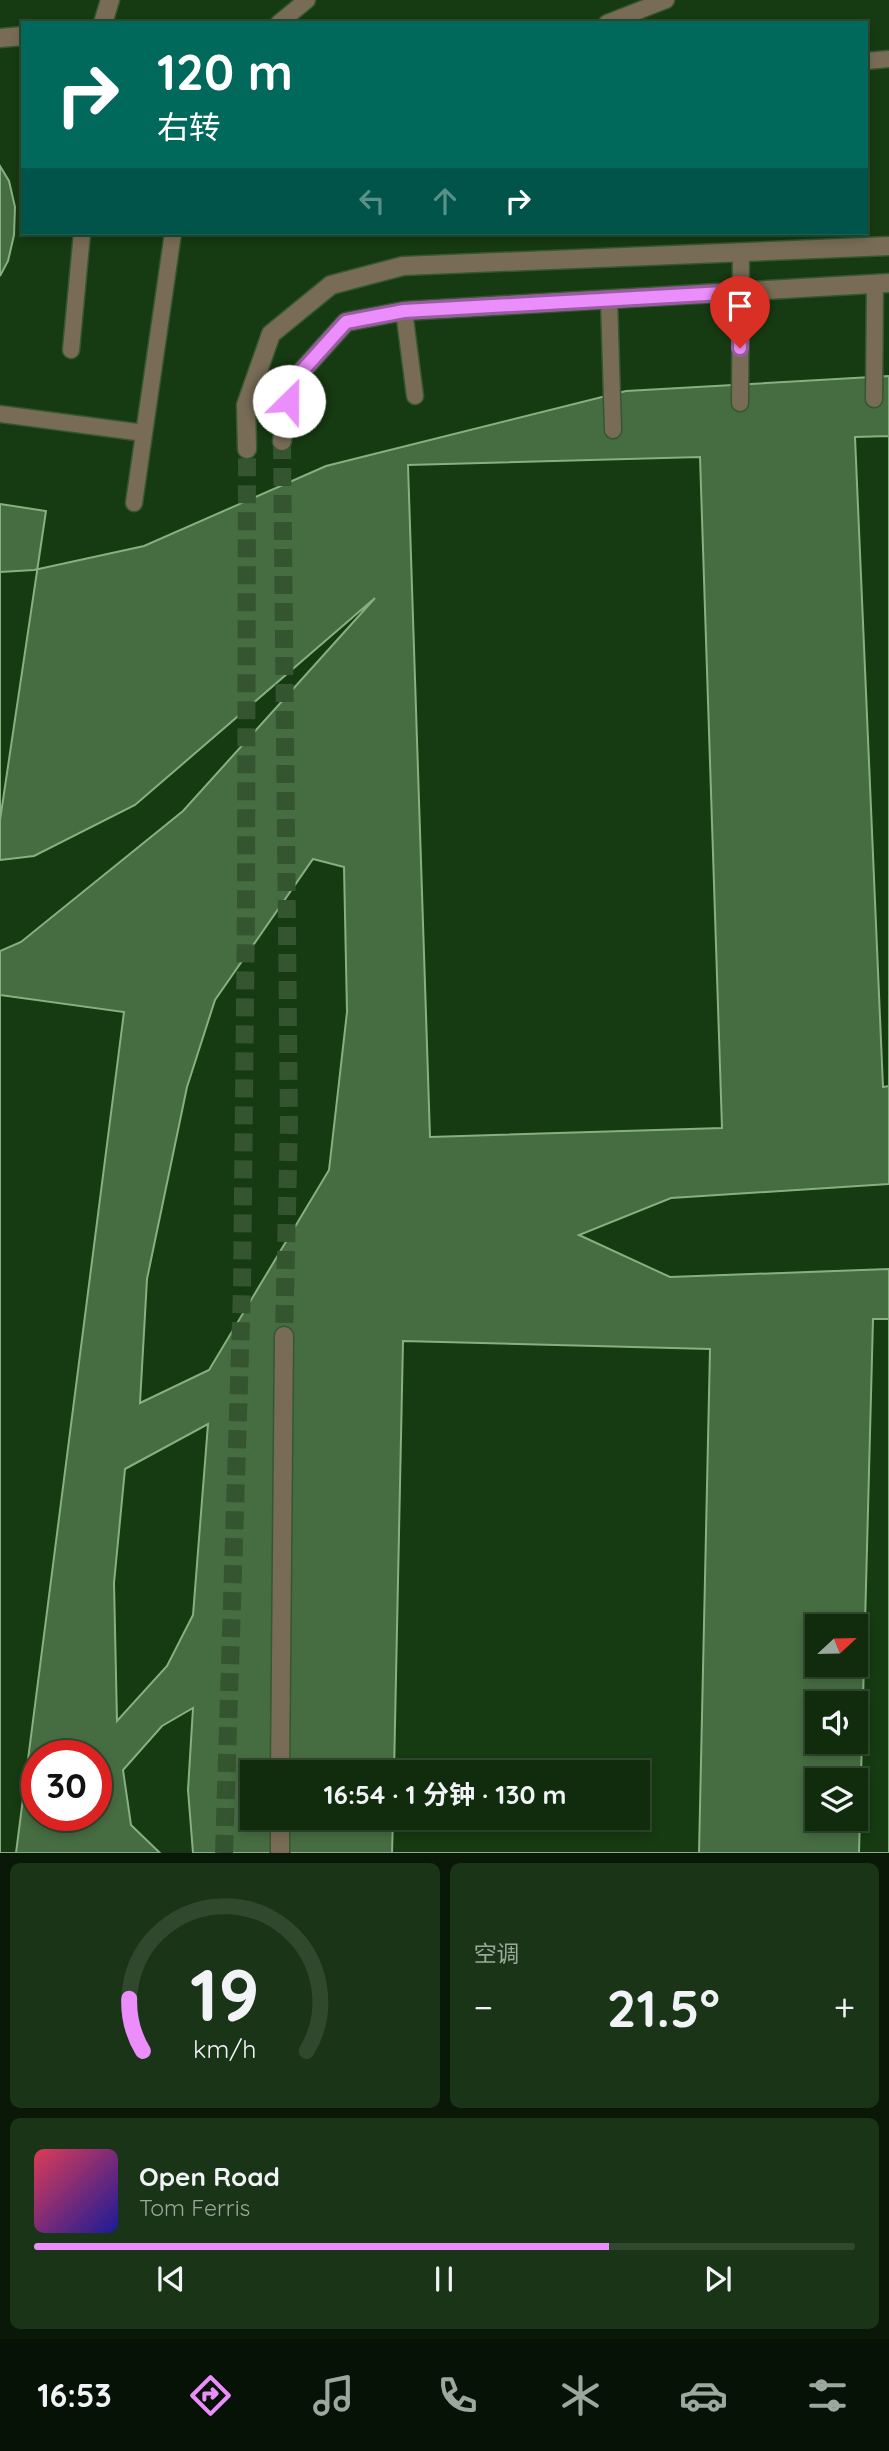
<!DOCTYPE html>
<html lang="zh">
<meta charset="utf-8">
<style>
:root{--surface:#102c0d;--page:#193416;--text:#f1f3f6;--muted:#9ca79d;--line:#30482e;--accent:#eb8dfb}
body{margin:0;font-family:Quicksand,"Noto Sans SC",sans-serif;background:var(--page);color:var(--text);height:100vh;display:flex;flex-direction:column;font-size:26px;white-space:nowrap}
*{box-sizing:border-box;margin:0}
p{font-size:23px;color:var(--muted)}
.icon{flex:none;width:38px;height:38px;fill:none;stroke:currentColor;stroke-width:2;stroke-linecap:round;stroke-linejoin:round}
.map{position:relative;height:1853px;overflow:hidden}
.panel{display:flex;flex-direction:column;gap:10px;padding:10px;background:#091807;flex:1}
.panel>*{flex:none}
.top-card{position:absolute;left:21px;top:21px;width:847px;height:214px;border-radius:0px;box-shadow:0 4px 10px #0003,0 0 0 2px var(--line);background:#00695c;color:#fff;overflow:hidden}
.needle{width:46px;rotate:68deg}
.fabs{position:absolute;left:805px;top:1614px;display:grid;gap:14px}
.fabs a{display:grid;place-items:center;width:63px;height:63px;border-radius:0px;background:var(--surface);box-shadow:0 4px 10px #0003,0 0 0 2px var(--line);font-size:35px}
.speed{position:absolute;left:21px;top:1740px;display:flex;gap:14px;font-size:35px;font-weight:700;text-align:center}
.speed>*{display:grid;place-content:center;width:91px;height:91px;border-radius:50%;background:var(--surface);box-shadow:0 4px 10px #0003,0 0 0 2px var(--line);line-height:1}
.speed .limit{border:10px solid #d22;background:#fff;color:#111}
.pin{position:absolute;display:grid;place-items:center;width:60px;height:60px;color:#fff;margin:-72px -30px;border-radius:50% 50% 50% 0;rotate:-45deg;box-shadow:0 0 7px #0007}
.pin .icon{rotate:45deg}
.me{position:absolute;width:77px;margin:-38px;rotate:23deg;stroke-linejoin:round;filter:drop-shadow(0 0 5px #0008)}
.turn{display:flex;align-items:center;gap:24px;height:147px;padding:0 21px;font-size:32px}
.turn .icon{width:91px;height:91px;stroke-width:2.5}
.turn b{display:block;font-size:49px;line-height:60px}
.lanes{display:flex;align-items:center;height:66px;padding:0 21px;background:#0003;justify-content:center;gap:35px;direction:ltr}
.lanes .off{opacity:.35}
.big{font-size:52px;font-weight:700;line-height:1.1}
.panel .tile{flex:1;display:flex;flex-direction:column;justify-content:center;gap:10px;min-width:0;padding:0 24px;border-radius:10px;background:var(--page)}
.panel .dial{align-items:center;gap:0}
.dial svg{height:182px;overflow:visible;fill:none;stroke:var(--line);stroke-width:7;stroke-linecap:round;text-anchor:middle}
.dial text{fill:var(--text);stroke:none}
.song{display:flex;align-items:center;gap:21px}
.cover{width:84px;height:84px;border-radius:10px;background:linear-gradient(135deg,hsl(350 70% 55%),hsl(240 70% 35%))}
.played{height:7px;border-radius:4px;background:linear-gradient(90deg,var(--accent) 70%,var(--line) 70%)}
.keys{display:flex;justify-content:space-around;direction:ltr}
.heat{display:flex;justify-content:space-between;align-items:center;font-size:38px;direction:ltr}
.panel .tiles{flex:1;display:grid;gap:10px;grid-template-columns:1fr 1fr}
.tile:last-child{grid-column:span 2}
.trip{position:absolute;left:240px;top:1760px;width:410px;height:70px;border-radius:0px;background:var(--surface);box-shadow:0 4px 10px #0003,0 0 0 2px var(--line);font-weight:700;line-height:70px;text-align:center}
.tab-bar{display:flex;height:112px;justify-content:space-around;align-items:center;background:#061205;color:var(--muted)}
.tab-bar .icon{width:49px;height:49px}
.tab-bar .active{color:var(--accent)}
.tab-bar b{font-size:32px;color:var(--text)}
.map>svg:first-child{display:block}
.building{fill:#466c41;stroke:#87b081;stroke-width:2;fill-rule:evenodd}
.lines{fill:none;stroke-linecap:round;stroke-linejoin:round}
.street-tunnel{stroke:#34552f;stroke-width:18;stroke-dasharray:18 9;stroke-linecap:butt}
.lane-casing{stroke:#365731;stroke-width:19}
.street-casing{stroke:#365731;stroke-width:21}
.lane{stroke:#786c56;stroke-width:16}
.street{stroke:#786c56;stroke-width:18}
.route-casing{stroke:#995ca3;stroke-width:18}
.route{stroke:#eb8dfb;stroke-width:12}
</style>
<div class="map">
<svg width="889" height="1853" viewBox="0 0 889 1853">
<rect width="100%" height="100%" fill="#163a11"/>
<path class="building" d="M0 166 9 181 15 207 14 235 8 261 0 276Z
M889 376V1184L671 1198 579 1235 670 1277 889 1269V1853H193L188 1790 193 1708 162 1726 123 1770 131 1825 160 1853H0V951L21 942 183 811 375 598 135 805 34 856 0 860V572L34 570 144 546 326 466 626 391ZM313 859 344 867 347 1012 329 1170 209 1370 140 1403 147 1279 187 1087 215 1000ZM208 1424 193 1615 167 1666 117 1721 114 1583 125 1469ZM817 1626H856V1664H817ZM817 1703H856V1741H817ZM37 1755H96V1815H37ZM252 1773H637V1818H252ZM817 1780H856V1818H817Z
M889 436V1086L883 1087 855 437Z
M700 457 722 1128 430 1137 408 465Z
M0 504 46 511 0 820Z
M0 995 124 1012 16 1853H0Z
M873 1319H889V1853H859Z
M403 1341 710 1349 699 1853H392L393 1818H637V1773H394Z"/>
<g class="lines">
<path class="street-tunnel" d="M282 441 289 1125 284 1336
M224 1853 242 1289 246 907 247 449"/>
<defs>
<path id="lane" d="M279 23 307 0
M607 23 666 0
M866 61 889 59
M609 299 613 430
M404 311 415 396
M71 350 82 233
M874 399 875 284
M740 403 741 252
M0 414 144 433
M134 503 173 233"/>
<path id="street" d="M103 23 110 0
M0 38 23 36
M282 441 292 382 346 322 404 311 889 283
M247 449 246 405 271 334 331 285 403 266 889 246
M280 1773 284 1336
M280 1853V1818"/>
</defs>
<use href="#lane" class="lane-casing"/>
<use href="#street" class="street-casing"/>
<use href="#lane" class="lane"/>
<use href="#street" class="street"/>
</g>
<g class="lines">
<defs>
<path id="route" d="M289 401 292 382 346 322 404 311 741 292 740 348"/>
</defs>
<use href="#route" class="route-casing"/>
<use href="#route" class="route"/>
</g>
</svg>
<div class="fabs">
<a><svg class="needle" viewBox="-14 -14 28 28"><path d="M0-13l5 13h-10z" fill="#e53935"/><path d="M0 13l5-13h-10z" fill="#9ca79d"/></svg></a>
<a><svg class="icon" aria-label="sound" viewBox="0 0 24 24"><path d="M4 9h4l5-4v14l-5-4H4zM17 9q2 3 0 6"/></svg></a>
<a><svg class="icon" aria-label="layers" viewBox="0 0 24 24"><path d="M12 4l9 5-9 5-9-5zM3 14l9 5 9-5"/></svg></a>
</div>
<div class="speed"><div class="limit">30</div></div>
<div class="pin" style="left:740px;top:348px;background:#d93025"><svg class="icon" aria-label="arrive" viewBox="0 0 24 24"><path d="M6 21V4h12l-3 4 3 4H6"/></svg></div>
<svg class="me" style="left:289px;top:401px" viewBox="-20 -20 40 40"><circle r="19" fill="#fff"/><path d="M0-13L10 11 0 6-10 11z" fill="#eb8dfb"/></svg>
<div class="trip">16:54 · 1 分钟 · 130 m</div>
<div class="top-card">
<div class="turn"><svg class="icon" aria-label="right" viewBox="0 0 24 24"><path d="M7 20v-9h11M14 6l5 5-5 5"/></svg><div><b>120 m</b>右转</div></div>
<div class="lanes"><svg class="icon off" aria-label="left" viewBox="0 0 24 24"><path d="M17 20v-9H6M10 6l-5 5 5 5"/></svg><svg class="icon off" aria-label="ahead" viewBox="0 0 24 24"><path d="M12 20V5M6 11l6-6 6 6"/></svg><svg class="icon" aria-label="right" viewBox="0 0 24 24"><path d="M7 20v-9h11M14 6l5 5-5 5"/></svg></div>
</div>
</div>
<section class="panel">
<div class="tiles">
<div class="tile dial"><svg viewBox="0 0 100 80">
<path d="M14 69A42 42 0 1 1 86 69"/>
<path d="M14 69A42 42 0 0 1 8 46" stroke="#eb8dfb"/>
<text x="50" y="56" font-size="32" font-weight="700">19</text>
<text x="50" y="72" font-size="11">km/h</text>
</svg></div>
<div class="tile"><p>空调</p>
<div class="heat"><a>−</a><b class="big">21.5°</b><a>+</a></div>
</div>
<div class="tile">
<div class="song"><i class="cover"></i><div><b>Open Road</b><p>Tom Ferris</p></div></div>
<div class="played"></div>
<div class="keys"><svg class="icon" aria-label="previous" viewBox="0 0 24 24"><path d="M18 5L8 12l10 7zM5 5v14"/></svg><svg class="icon" aria-label="pause" viewBox="0 0 24 24"><path d="M8 5v14M16 5v14"/></svg><svg class="icon" aria-label="next" viewBox="0 0 24 24"><path d="M6 5l10 7-10 7zM19 5v14"/></svg></div>
</div>
</div>
</section>
<nav class="tab-bar">
<b>16:53</b>
<svg class="icon active" aria-label="directions" viewBox="0 0 24 24"><path d="M12 3l9 9-9 9-9-9zM9 14v-3h6M13 9l2 2-2 2"/></svg>
<svg class="icon" aria-label="music" viewBox="0 0 24 24"><path d="M9 18V5l10-2v13"/><circle cx="6" cy="18" r="3"/><circle cx="16" cy="16" r="3"/></svg>
<svg class="icon" aria-label="phone" viewBox="0 0 24 24"><path d="M5 4h4l2 5-3 2q2 4 5 5l2-3 5 2v4C11 20 4 13 5 4z"/></svg>
<svg class="icon" aria-label="climate" viewBox="0 0 24 24"><path d="M12 3v18M4 7l16 10M4 17L20 7"/></svg>
<svg class="icon" aria-label="car" viewBox="0 0 24 24"><path d="M5 17H2v-5l4-1 3-4h7l3 4 3 1v5h-3M9 17h6M6 11h13"/><circle cx="7" cy="17" r="2"/><circle cx="17" cy="17" r="2"/></svg>
<svg class="icon" aria-label="filters" viewBox="0 0 24 24"><path d="M4 7h16M4 17h16"/><circle cx="9" cy="7" r="2"/><circle cx="15" cy="17" r="2"/></svg>
</nav>
